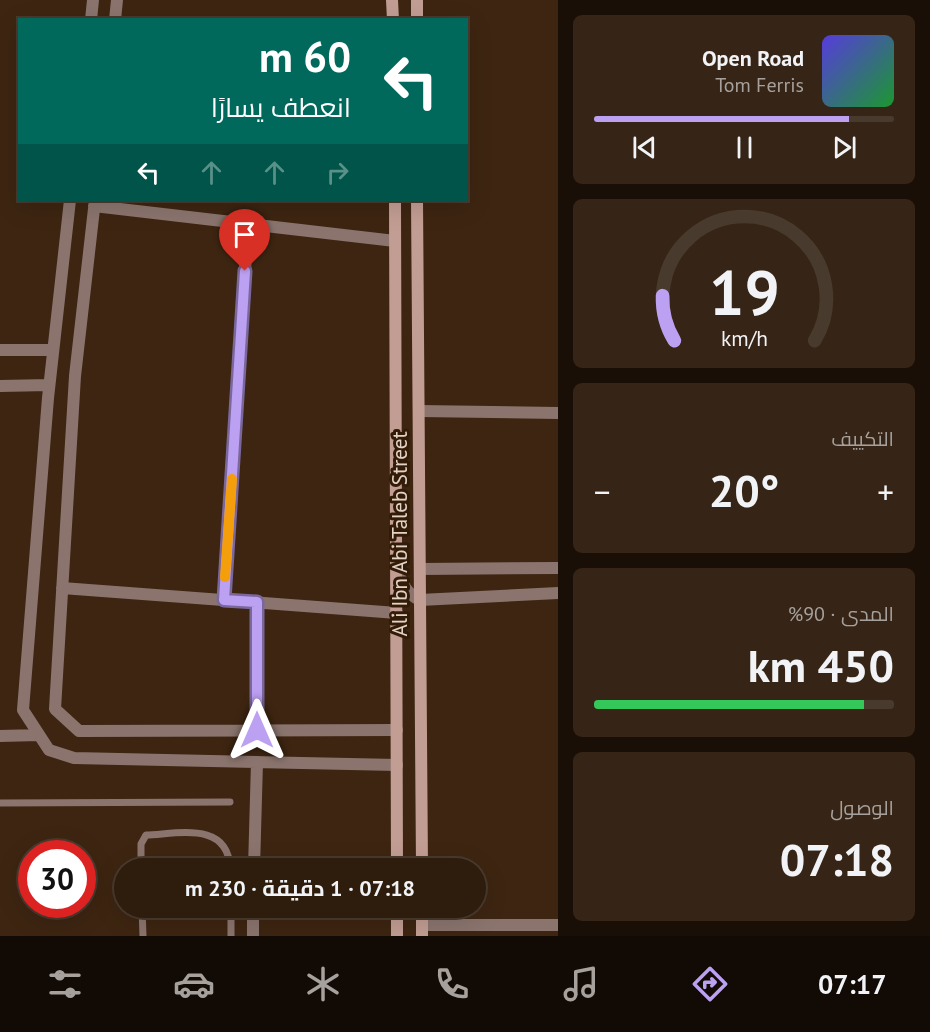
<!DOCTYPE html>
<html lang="ar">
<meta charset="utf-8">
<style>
:root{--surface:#2e1c0d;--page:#362516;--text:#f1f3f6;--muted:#a7a19d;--line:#493a2e;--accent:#bca0f2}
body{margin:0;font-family:"PT Sans",Cairo,sans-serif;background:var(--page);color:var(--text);direction:rtl;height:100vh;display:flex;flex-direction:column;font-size:22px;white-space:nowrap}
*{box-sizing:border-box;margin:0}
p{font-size:20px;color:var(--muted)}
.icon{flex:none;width:33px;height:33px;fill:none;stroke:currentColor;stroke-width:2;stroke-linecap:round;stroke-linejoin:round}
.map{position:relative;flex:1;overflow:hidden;direction:ltr}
.side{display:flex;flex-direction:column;gap:15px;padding:15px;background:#190f07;width:372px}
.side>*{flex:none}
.banner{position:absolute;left:18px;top:18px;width:450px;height:183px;border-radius:0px;box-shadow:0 6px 24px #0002,0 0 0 2px var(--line);direction:rtl;background:#00695c;color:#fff;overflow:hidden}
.speed{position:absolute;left:18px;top:840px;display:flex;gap:12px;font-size:30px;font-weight:700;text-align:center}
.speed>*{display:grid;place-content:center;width:78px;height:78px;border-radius:50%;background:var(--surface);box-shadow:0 6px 24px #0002,0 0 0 2px var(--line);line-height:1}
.speed .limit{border:9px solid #d22;background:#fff;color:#111}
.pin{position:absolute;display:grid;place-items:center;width:51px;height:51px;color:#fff;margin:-62px -26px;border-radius:50% 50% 50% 0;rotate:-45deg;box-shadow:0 0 6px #0007}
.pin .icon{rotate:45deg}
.me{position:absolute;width:66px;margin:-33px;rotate:0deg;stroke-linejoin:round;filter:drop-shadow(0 0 4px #0008)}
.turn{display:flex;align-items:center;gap:21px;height:126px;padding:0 18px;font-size:27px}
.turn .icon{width:78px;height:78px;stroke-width:2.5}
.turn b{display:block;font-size:42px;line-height:51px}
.lanes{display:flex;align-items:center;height:57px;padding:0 18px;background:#0003;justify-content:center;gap:30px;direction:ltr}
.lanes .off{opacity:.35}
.big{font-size:45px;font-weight:700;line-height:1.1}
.side .widget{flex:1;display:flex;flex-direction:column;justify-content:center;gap:9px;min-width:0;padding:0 21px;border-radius:9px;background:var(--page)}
.side .dial{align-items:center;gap:0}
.dial svg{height:156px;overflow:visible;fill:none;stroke:var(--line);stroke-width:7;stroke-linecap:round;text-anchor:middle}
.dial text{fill:var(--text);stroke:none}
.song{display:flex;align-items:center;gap:18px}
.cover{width:72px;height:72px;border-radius:9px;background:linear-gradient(135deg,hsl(250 70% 55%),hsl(130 70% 35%))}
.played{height:6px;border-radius:3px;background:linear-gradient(90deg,var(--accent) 85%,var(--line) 85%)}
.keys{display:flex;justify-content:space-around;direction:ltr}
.heat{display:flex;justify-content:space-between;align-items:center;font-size:33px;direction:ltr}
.charge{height:9px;border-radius:4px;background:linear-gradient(90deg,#34c759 90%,var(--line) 0)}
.trip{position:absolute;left:114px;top:858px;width:372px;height:60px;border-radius:30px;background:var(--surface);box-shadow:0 6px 24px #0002,0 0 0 2px var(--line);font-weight:700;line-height:60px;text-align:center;direction:rtl}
.tabs{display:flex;height:96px;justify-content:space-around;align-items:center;background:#120b05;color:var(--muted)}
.tabs .icon{width:42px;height:42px}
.tabs .selected{color:var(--accent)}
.tabs b{font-size:27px;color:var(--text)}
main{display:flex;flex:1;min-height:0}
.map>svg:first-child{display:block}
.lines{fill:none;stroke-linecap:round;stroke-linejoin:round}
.lane{stroke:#8b746e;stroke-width:7}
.street{stroke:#8b746e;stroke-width:12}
.secondary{stroke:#c29d93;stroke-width:12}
.route-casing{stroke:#7a689d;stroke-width:15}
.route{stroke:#bca0f2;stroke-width:10}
.slow{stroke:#f59e0b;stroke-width:10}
.labels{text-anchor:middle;stroke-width:6;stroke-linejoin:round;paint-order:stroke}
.street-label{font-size:21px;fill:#e3d3c7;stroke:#331c07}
</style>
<main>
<section class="side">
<div class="widget">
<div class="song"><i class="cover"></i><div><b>Open Road</b><p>Tom Ferris</p></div></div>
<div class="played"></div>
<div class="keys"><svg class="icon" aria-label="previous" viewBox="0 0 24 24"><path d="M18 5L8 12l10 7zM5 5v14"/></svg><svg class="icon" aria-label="pause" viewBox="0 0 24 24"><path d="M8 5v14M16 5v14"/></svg><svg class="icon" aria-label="next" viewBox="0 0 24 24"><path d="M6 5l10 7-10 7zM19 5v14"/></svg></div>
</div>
<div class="widget dial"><svg viewBox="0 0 100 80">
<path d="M14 69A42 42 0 1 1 86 69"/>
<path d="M14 69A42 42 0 0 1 8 46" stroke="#bca0f2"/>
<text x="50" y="56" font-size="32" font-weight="700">19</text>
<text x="50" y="72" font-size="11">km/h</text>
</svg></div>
<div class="widget"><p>التكييف</p>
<div class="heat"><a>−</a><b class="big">20°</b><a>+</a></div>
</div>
<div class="widget"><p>المدى · 90%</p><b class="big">450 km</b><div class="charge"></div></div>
<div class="widget"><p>الوصول</p><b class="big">07:18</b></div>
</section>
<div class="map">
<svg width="558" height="936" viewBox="0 0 558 936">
<rect width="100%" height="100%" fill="#3d2511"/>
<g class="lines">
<path class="lane" d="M0 803 230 802
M141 868V844L146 835C178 834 228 821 230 868
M142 908 143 936
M231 908V936"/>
<path class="street" d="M91 20 93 0
M115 20 117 0
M70 200 48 398 23 710 49 750 74 758 397 765
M95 200 75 376 55 709 79 731 397 730
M94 206 395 241
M0 350H53
M0 386 49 385
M419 411 558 413
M397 569C402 583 406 594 420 600L558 593
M420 569 558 568
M62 588 397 613
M224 600 248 224
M257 730V602
M0 736 39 735
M254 868 257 762
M422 925H558
M253 936V908"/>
<path class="secondary" d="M392 0 393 20
M417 0V20
M395 200 397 868
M417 200 422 868
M397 908V936
M422 908V936"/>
</g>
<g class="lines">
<defs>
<path id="route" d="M245 271 224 600 257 602V730"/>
</defs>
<use href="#route" class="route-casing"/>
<use href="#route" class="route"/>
<path class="slow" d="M225 577 232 479"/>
</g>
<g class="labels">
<g class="street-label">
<text transform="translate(400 534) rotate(-90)" y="7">Ali Ibn Abi Taleb Street</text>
</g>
</g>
</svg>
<div class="speed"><div class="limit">30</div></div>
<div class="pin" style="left:245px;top:271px;background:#d93025"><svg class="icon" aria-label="arrive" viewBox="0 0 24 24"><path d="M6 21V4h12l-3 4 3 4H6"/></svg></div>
<svg class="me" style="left:257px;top:730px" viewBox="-20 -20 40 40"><path d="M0-17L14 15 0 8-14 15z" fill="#bca0f2" stroke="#fff" stroke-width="4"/></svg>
<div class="trip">07:18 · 1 دقيقة · 230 m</div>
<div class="banner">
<div class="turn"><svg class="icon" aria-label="left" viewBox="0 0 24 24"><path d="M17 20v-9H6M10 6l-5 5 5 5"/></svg><div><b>60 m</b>انعطف يسارًا</div></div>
<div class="lanes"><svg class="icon" aria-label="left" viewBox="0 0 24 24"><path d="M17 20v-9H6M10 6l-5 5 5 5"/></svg><svg class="icon off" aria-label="ahead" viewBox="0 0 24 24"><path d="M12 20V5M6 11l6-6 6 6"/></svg><svg class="icon off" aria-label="ahead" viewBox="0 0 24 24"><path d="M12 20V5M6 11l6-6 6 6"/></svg><svg class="icon off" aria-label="right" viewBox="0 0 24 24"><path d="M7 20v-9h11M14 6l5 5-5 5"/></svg></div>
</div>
</div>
</main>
<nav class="tabs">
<b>07:17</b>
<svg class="icon selected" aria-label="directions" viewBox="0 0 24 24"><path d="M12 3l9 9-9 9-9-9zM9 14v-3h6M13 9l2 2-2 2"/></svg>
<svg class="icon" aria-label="music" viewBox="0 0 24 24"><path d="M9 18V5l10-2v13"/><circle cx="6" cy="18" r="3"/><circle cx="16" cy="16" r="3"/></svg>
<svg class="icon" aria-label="phone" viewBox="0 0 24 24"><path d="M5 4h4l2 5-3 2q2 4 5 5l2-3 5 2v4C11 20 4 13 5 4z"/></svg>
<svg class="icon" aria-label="climate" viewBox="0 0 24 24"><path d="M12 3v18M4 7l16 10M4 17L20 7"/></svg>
<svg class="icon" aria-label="car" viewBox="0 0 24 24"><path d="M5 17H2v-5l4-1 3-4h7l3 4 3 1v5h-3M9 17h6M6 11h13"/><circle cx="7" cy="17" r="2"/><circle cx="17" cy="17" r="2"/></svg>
<svg class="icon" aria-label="filters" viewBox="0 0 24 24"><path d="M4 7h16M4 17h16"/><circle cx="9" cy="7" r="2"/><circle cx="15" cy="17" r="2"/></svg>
</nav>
